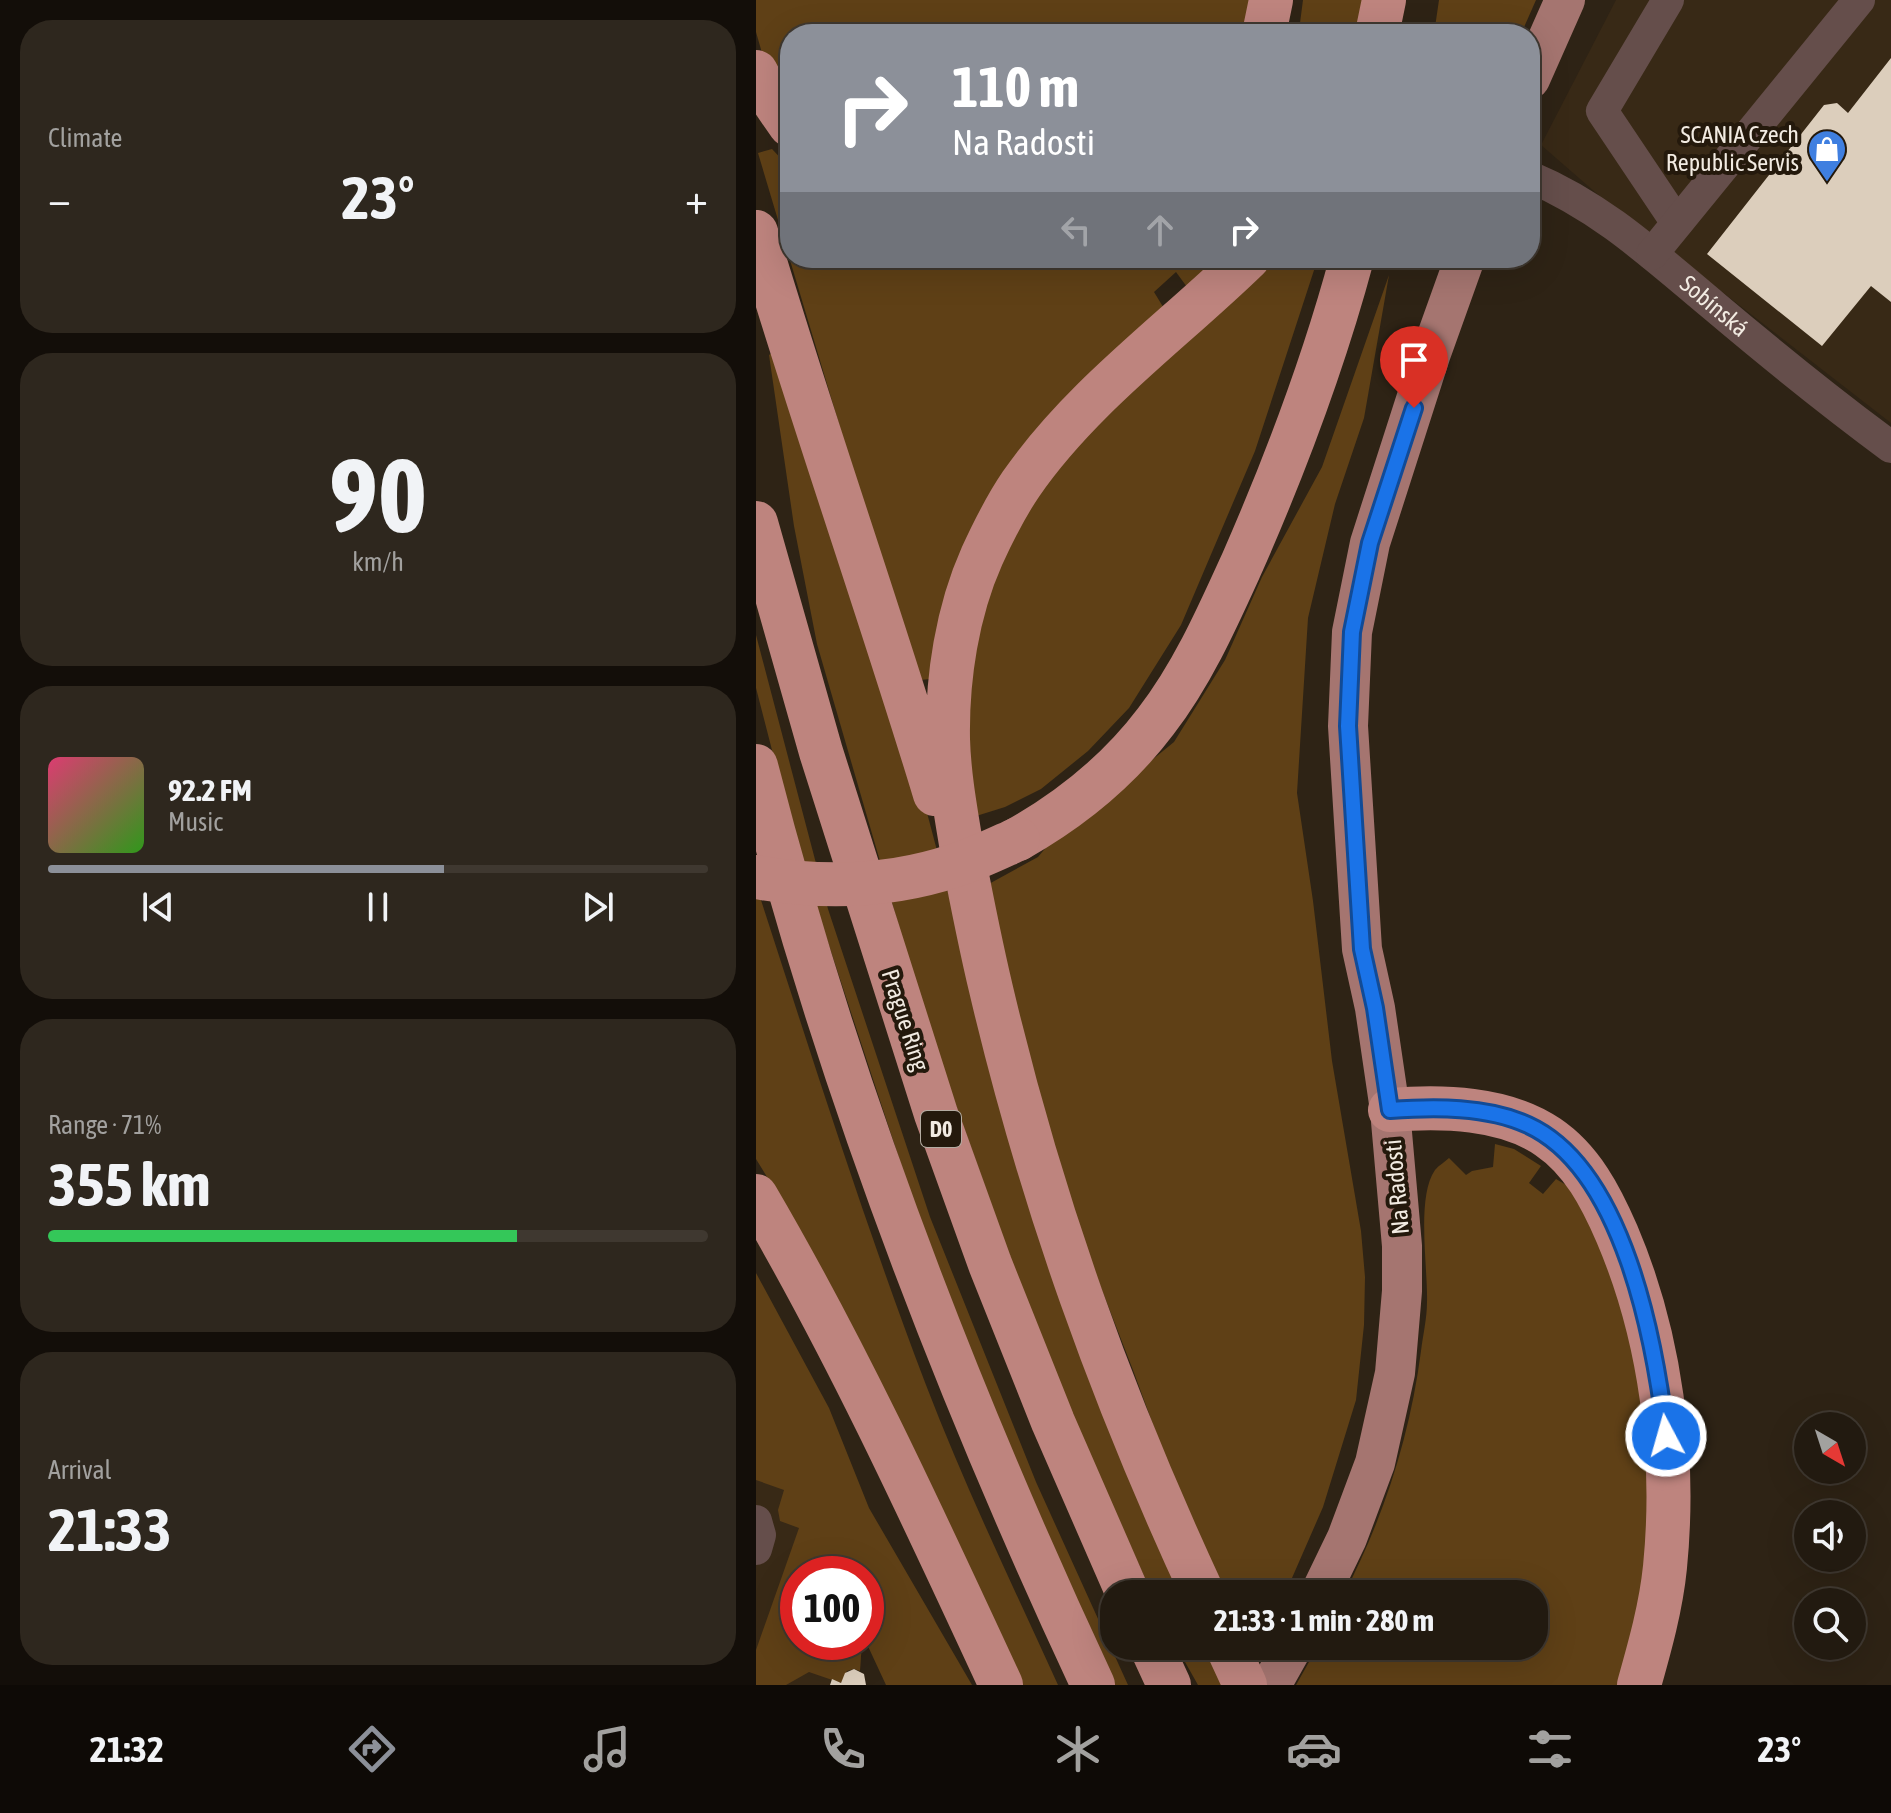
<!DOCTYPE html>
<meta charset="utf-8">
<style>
:root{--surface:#221a10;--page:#2e271e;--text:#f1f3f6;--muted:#a2a19f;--line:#3f3830;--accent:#8c9099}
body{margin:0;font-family:"Asap Condensed",sans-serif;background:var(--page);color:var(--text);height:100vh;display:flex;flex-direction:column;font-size:30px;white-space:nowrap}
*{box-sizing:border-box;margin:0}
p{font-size:26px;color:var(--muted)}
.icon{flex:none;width:44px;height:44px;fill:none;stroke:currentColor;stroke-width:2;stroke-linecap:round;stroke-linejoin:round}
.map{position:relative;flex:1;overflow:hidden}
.sheet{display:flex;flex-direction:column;gap:20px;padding:20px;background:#130e09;width:756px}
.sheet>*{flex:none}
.top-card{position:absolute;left:24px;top:24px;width:760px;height:244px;border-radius:32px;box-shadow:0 8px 32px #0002,0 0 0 2px var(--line);background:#8c9099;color:#fff;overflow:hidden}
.needle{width:52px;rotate:141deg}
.tools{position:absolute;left:1038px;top:1412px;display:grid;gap:16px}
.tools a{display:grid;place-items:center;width:72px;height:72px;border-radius:50%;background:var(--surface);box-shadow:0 8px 32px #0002,0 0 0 2px var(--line);font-size:40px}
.speed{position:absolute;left:24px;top:1556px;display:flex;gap:16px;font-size:40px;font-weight:700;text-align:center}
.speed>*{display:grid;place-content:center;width:104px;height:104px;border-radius:50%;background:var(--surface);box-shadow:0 8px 32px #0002,0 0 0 2px var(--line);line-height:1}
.speed .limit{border:12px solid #d22;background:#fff;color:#111}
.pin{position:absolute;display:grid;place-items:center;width:68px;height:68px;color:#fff;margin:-82px -34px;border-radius:50% 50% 50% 0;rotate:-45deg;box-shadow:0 0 8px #0007}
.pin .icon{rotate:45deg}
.me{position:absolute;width:88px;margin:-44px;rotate:354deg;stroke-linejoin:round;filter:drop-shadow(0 0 6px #0008)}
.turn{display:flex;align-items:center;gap:28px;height:168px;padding:0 40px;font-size:36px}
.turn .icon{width:104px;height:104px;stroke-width:2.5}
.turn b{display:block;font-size:56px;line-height:68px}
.lanes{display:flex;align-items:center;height:76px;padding:0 40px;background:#0003;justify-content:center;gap:40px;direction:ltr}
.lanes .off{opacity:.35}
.big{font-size:60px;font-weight:700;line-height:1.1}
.sheet .widget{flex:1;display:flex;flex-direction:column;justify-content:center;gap:12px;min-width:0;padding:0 28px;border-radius:32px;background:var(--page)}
.sheet .dial{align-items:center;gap:0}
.dial b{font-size:104px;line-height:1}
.song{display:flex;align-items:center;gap:24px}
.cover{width:96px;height:96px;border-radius:12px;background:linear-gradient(135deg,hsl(340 70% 55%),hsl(110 70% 35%))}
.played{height:8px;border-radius:4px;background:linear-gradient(90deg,var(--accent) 60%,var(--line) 60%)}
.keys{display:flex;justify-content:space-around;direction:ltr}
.heat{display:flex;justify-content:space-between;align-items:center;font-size:44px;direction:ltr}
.charge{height:12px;border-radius:6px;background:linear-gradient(90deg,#34c759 71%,var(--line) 0)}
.trip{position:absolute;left:344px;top:1580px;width:448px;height:80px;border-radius:32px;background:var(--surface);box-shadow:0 8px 32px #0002,0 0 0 2px var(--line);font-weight:700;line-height:80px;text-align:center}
.menu{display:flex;height:128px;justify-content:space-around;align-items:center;background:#0e0a06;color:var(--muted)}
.menu .icon{width:56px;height:56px}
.menu .selected{color:var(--accent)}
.menu b{font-size:36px;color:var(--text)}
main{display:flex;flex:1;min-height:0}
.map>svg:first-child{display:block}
.built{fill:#382916}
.green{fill:#5f4016}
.building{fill:#dccebc}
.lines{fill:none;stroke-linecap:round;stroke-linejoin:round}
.minor{stroke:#654e4b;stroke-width:32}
.major{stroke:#a57570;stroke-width:40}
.highway{stroke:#be847e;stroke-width:44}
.highway-bridge{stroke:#be847e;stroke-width:44}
.route-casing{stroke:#114b97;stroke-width:20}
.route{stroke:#1a73e8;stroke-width:14}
.labels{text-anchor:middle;stroke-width:8;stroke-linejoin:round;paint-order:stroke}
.shield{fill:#24190c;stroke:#b4aca2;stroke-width:2}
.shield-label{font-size:22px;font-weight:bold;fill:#f2ebe2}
.poi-label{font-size:24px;fill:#f2ebe2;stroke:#24190c;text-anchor:end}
.street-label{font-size:24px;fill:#f2ebe2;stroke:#24190c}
</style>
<main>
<section class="sheet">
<div class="widget"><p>Climate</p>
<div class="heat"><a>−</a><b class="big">23°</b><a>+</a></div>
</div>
<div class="widget dial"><b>90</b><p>km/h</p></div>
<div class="widget">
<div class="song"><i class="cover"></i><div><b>92.2 FM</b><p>Music</p></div></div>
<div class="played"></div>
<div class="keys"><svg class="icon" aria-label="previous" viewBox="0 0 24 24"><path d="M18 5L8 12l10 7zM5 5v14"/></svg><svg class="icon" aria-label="pause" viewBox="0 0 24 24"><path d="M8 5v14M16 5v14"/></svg><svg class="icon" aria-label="next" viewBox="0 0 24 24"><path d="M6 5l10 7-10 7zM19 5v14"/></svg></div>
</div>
<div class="widget"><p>Range · 71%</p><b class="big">355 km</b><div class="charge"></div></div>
<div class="widget"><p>Arrival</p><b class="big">21:33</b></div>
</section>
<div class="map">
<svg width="1135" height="1685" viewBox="0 0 1135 1685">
<rect width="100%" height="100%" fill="#2e2315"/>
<path class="built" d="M860 0H1135V423L885 229 839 192 785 145Z
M0 1394 80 1574H42V1642H106L104 1671 96 1669 91 1671 85 1683 76 1679 74 1685H0Z"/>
<path class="green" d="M0 0H500L492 34H34V105L8 60 0 32Z
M547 0H613L607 34H540L544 23Z
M683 0H780L765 34H678Z
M16 149 34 168V258H465L431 287 420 272 398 292 409 310 328 381 174 679 164 680 94 461 2 153Z
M515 258H562L499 451 425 625 373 708 332 751 285 789 249 807 217 817 209 749 218 626 266 513 320 441Z
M633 275 608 418 579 504 552 618 541 793 557 901 576 1061 605 1231 609 1277 608 1325 600 1400 567 1507 529 1594H469L424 1498 377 1370 311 1200 239 925 231 885 282 857 292 845 418 742 469 660 506 577 566 467Z
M21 349 151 737 277 1214 426 1594H396L315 1413 253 1254 173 1030 61 644 38 526 13 355Z
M0 635 72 909 174 1217 280 1482 372 1685H358L268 1487 164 1222 62 912 25 785 0 688Z
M0 896 4 897C57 1060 109 1225 170 1385 209 1487 257 1586 302 1685H266L22 1195 0 1159Z
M739 1144 758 1149 785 1166 773 1183 787 1194 800 1179 817 1189 835 1219 876 1328 892 1447 895 1529 885 1602 863 1685H540L562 1646H778V1594H588C628 1517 654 1436 665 1351 667 1335 671 1318 671 1302 672 1268 660 1197 679 1170 683 1165 689 1162 693 1158L710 1175 716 1171 737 1167Z
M0 1273 73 1408 113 1508 216 1685H130L110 1642V1574H42V1642H106L104 1671 98 1669 91 1671 85 1683 53 1672 30 1685H0V1650L43 1528 24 1521 22 1510 28 1490 0 1480Z
M420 1646H450L469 1685H442Z"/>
<path class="building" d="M1135 58V302L1115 286 1066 346 951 254 1068 105 1081 103 1092 113Z
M98 1669 108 1674 110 1685H74L76 1679 85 1683 89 1673Z"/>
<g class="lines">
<g class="minor">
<path d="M912 0 846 111 921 223"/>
<path id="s1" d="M774 177C846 207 899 257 958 306 1016 355 1074 402 1135 447"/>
<path d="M896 254 1103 0"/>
<path d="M0 1521 4 1535 0 1549"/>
</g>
<path class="major" d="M774 79 809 0
M564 1594 591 1538 619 1463 639 1373 646 1291V1246L634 1110 619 1008 606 949 592 726 596 632 614 543 675 353 709 258
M515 1685 537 1646"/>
<path class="highway" d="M508 34 515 0
M621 34 628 0
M0 72 9 89 34 125
M0 232C56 420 122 606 179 794
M0 523 65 752 180 1114 234 1264 297 1422 372 1594
M0 766C81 1082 199 1390 337 1685
M262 839C315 809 363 770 400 721 437 673 462 616 487 561 530 463 568 362 596 258
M634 1110C686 1106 748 1107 792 1137 826 1160 845 1197 861 1234 905 1337 920 1456 909 1567 905 1607 894 1646 883 1685
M0 1196C92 1353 168 1519 245 1685
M447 1594C355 1396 285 1201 235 989 224 943 215 897 206 850 200 813 193 776 192 739 191 678 201 612 226 556 237 532 250 506 265 484 326 396 416 332 492 258
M395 1646 413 1685
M471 1646 489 1685"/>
<path class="highway-bridge" d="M0 877C67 889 135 887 200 865 222 858 242 848 262 839"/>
</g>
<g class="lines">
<defs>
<path id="route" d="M658 408 614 543 596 632 592 726 606 949 619 1008 634 1110C678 1107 731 1106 772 1125 868 1169 899 1342 910 1436"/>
</defs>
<use href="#route" class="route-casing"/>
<use href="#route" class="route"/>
</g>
<defs>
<symbol id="shop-pin" viewBox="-11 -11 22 30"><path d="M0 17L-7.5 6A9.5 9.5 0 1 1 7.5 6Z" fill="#3f7fe0" stroke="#24190c"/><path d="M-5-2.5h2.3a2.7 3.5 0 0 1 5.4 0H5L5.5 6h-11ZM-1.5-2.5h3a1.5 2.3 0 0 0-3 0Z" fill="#fff"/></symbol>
</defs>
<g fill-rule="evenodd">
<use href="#shop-pin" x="1049" y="127" width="44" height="60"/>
</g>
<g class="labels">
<rect class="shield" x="165" y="1111" width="40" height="36" rx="6"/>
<g class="shield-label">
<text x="185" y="1137">D0</text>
</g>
<g class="poi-label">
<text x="1043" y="143">SCANIA Czech<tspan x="1043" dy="28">Republic Servis</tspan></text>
</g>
<g class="street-label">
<text dy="8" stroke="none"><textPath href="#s1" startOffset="226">Sobínská</textPath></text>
<text transform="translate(149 1020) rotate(72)" y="8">Prague Ring</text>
<text transform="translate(641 1187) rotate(-95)" y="8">Na Radosti</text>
</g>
</g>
</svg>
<div class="tools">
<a><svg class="needle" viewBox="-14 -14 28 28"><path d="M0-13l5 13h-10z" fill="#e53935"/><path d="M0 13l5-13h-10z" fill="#a2a19f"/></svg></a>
<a><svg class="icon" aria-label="sound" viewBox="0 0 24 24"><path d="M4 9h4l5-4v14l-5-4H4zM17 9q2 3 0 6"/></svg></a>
<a><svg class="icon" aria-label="search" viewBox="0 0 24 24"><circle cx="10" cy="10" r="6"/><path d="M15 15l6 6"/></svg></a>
</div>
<div class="speed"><div class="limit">100</div></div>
<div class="pin" style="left:658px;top:408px;background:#d93025"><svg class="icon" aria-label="arrive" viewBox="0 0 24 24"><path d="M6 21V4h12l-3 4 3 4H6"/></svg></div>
<svg class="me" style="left:910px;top:1436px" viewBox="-20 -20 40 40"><circle r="17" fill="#1a73e8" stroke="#fff" stroke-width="3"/><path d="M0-11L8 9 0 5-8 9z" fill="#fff"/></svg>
<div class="trip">21:33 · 1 min · 280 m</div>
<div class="top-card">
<div class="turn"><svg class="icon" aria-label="right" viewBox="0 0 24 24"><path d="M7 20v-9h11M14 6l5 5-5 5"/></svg><div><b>110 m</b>Na Radosti</div></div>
<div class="lanes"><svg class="icon off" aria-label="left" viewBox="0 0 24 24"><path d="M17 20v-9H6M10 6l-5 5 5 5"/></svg><svg class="icon off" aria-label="ahead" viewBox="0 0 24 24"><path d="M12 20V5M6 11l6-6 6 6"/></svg><svg class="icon" aria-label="right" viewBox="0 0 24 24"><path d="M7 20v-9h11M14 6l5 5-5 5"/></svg></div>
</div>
</div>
</main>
<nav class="menu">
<b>21:32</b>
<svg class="icon selected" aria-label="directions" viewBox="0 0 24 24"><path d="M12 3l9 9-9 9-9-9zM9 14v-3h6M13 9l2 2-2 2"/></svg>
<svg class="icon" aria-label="music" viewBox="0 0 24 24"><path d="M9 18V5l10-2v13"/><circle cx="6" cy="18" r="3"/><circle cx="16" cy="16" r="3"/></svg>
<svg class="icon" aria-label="phone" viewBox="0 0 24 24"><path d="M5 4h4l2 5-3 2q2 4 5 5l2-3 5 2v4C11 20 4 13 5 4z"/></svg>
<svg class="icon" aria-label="climate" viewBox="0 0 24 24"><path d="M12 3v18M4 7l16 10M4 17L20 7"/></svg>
<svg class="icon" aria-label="car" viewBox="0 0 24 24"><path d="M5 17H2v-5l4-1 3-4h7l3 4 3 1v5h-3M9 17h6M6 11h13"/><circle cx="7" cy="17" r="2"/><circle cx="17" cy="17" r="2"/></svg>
<svg class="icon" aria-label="filters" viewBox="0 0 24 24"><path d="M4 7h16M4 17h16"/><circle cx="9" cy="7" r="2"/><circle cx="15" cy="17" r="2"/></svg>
<b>23°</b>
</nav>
